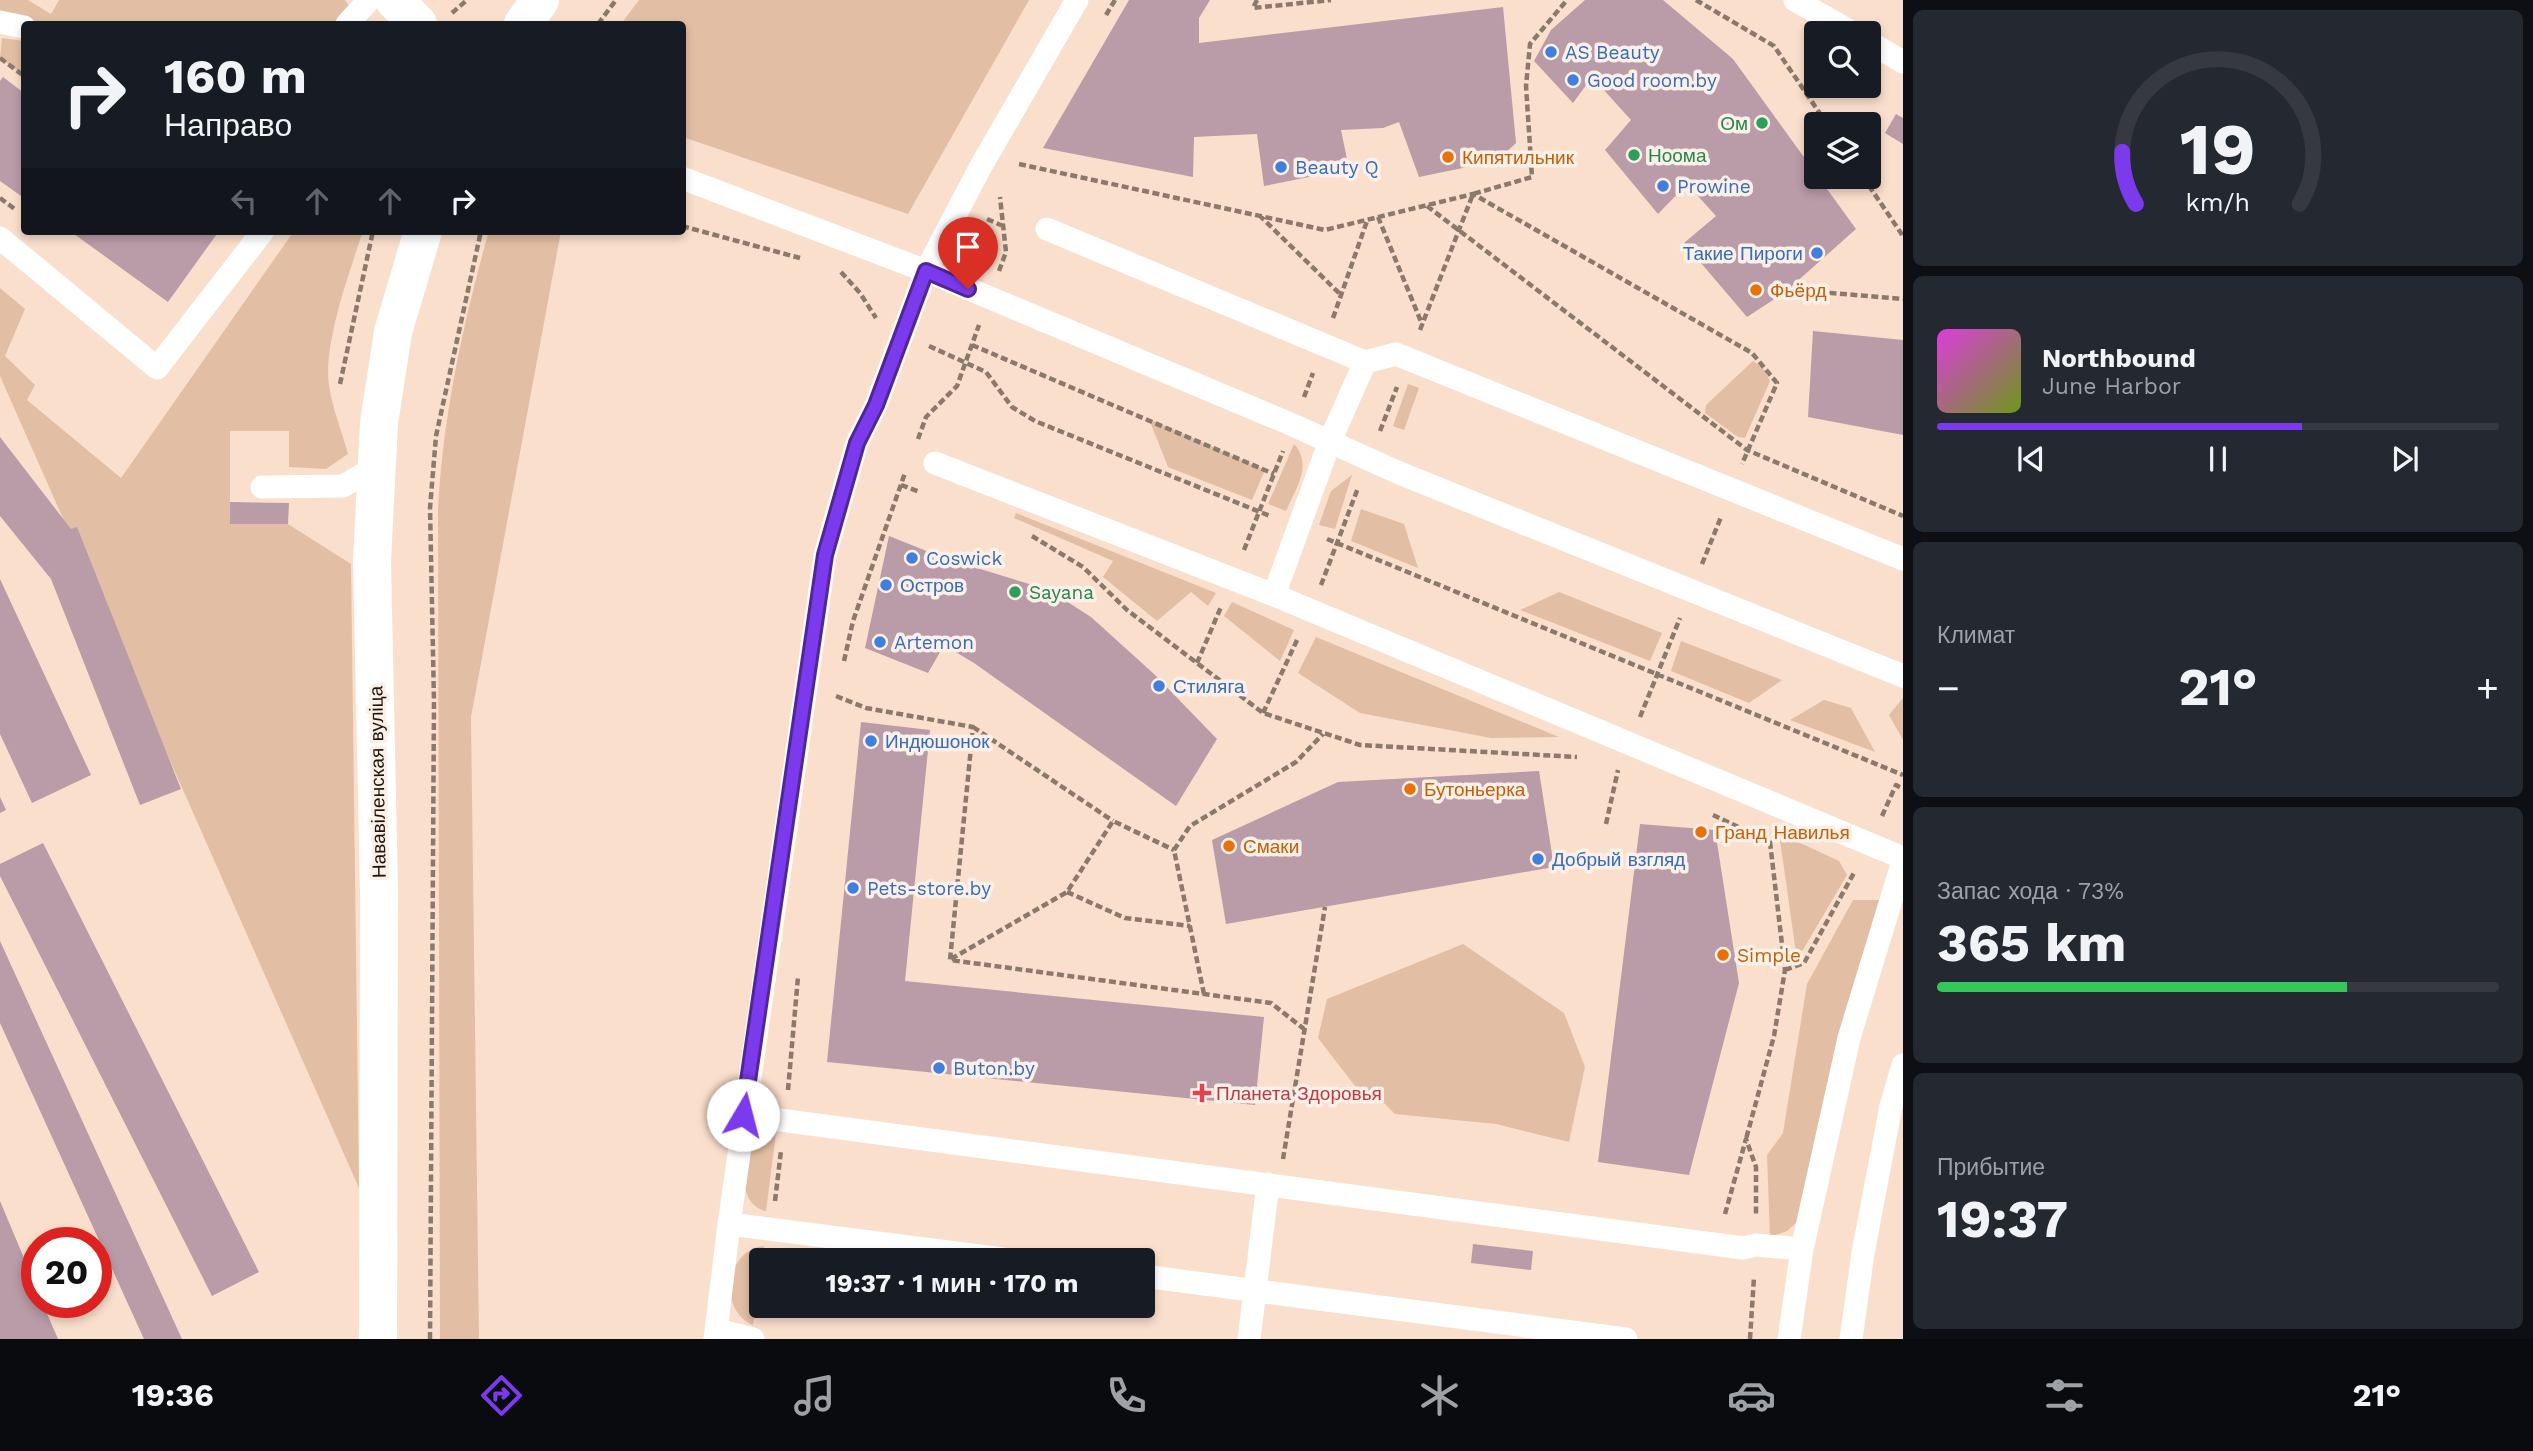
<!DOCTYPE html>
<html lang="ru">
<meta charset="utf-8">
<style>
:root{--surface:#171b24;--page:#242831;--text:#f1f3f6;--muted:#9ea1a6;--line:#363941;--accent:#7c3aed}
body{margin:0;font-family:"Work Sans",sans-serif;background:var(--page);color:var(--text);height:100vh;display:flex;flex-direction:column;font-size:26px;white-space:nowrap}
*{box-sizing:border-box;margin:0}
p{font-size:23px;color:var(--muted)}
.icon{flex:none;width:38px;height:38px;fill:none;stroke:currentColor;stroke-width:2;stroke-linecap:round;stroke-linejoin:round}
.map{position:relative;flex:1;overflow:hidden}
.side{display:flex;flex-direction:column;gap:10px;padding:10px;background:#0d0f14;width:630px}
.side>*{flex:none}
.top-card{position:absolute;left:21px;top:21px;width:665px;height:214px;border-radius:7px;box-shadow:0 4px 10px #0003;background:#171b24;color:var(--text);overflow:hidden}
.tools{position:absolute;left:1804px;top:21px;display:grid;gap:14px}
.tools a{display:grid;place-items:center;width:77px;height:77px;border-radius:7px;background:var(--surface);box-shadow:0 4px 10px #0003;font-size:35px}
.speed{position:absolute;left:21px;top:1227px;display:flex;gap:14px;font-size:35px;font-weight:700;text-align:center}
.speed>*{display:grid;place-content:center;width:91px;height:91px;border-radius:50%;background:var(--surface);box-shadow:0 4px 10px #0003;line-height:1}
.speed .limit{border:10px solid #d22;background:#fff;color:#111}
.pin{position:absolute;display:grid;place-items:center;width:60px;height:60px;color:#fff;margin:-72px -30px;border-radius:50% 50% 50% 0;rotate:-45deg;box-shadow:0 0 7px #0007}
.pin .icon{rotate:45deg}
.me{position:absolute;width:77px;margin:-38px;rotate:8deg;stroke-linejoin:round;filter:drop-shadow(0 0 5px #0008)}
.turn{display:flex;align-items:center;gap:24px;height:147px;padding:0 28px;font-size:32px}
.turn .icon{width:91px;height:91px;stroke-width:2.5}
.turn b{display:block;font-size:49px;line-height:60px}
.lanes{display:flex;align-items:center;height:66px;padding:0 28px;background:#0003;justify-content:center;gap:35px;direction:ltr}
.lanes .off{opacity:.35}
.big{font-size:52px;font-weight:700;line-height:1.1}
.side .tile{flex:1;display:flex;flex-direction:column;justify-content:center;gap:10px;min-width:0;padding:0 24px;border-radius:10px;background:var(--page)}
.side .dial{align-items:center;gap:0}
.dial svg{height:182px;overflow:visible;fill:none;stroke:var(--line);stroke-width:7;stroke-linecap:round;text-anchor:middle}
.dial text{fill:var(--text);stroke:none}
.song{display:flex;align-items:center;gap:21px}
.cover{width:84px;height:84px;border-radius:10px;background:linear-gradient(135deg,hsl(300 70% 55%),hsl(80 70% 35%))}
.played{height:7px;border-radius:4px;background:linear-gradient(90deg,var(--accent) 65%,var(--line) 65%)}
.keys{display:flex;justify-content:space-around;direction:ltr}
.heat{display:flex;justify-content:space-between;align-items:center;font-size:38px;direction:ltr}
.charge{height:10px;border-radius:5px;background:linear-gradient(90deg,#34c759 73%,var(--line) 0)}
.trip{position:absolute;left:749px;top:1248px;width:406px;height:70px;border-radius:7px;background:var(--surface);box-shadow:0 4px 10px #0003;font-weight:700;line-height:70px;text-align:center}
.menu{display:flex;height:112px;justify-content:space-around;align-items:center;background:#090b0e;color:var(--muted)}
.menu .icon{width:49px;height:49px}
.menu .current{color:var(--accent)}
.menu b{font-size:32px;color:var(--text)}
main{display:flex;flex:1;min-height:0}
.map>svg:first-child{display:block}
.green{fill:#e2bea4}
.building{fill:#ba9ba8}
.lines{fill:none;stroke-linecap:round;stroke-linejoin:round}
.path{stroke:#8b796c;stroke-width:4.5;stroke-dasharray:7 3.5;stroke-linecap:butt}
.lane{stroke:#fff;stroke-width:23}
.street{stroke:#fff;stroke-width:38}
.secondary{stroke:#fff;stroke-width:38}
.route-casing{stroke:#51269a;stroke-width:18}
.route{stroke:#7c3aed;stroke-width:12}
.shop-dot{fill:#3f7fe0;stroke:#fbf0e8;stroke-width:2.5}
.leisure-dot{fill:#2e9e5b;stroke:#fbf0e8;stroke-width:2.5}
.food-dot{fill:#e8710a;stroke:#fbf0e8;stroke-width:2.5}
.health-dot{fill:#e0444e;stroke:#fbf0e8;stroke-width:2.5}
.labels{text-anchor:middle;stroke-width:7;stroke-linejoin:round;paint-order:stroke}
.shop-label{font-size:19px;fill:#366cbe;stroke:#fbf0e8;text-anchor:start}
.leisure-label{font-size:19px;fill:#27864d;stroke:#fbf0e8;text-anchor:start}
.food-label{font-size:19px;fill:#c56008;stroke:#fbf0e8;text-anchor:start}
.street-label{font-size:19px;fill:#1d140d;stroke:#fbf0e8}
.health-label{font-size:19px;fill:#be3a42;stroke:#fbf0e8;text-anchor:start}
</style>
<main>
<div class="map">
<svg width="1903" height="1339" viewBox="0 0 1903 1339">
<rect width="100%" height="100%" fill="#fadfcc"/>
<path class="green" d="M0 0H28L51 14 59 0H345L363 24H24L0 15Z
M639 0H1029L908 214 683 137 682 24H621Z
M2 38 24 41V76L0 58Z
M294 231H363C350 271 323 344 329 385 332 408 342 431 348 454L326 469 289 467V431H230V523L288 524 351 564 359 1188 0 376V288L25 309 5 356 35 385 27 400 121 478Z
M489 231H561L471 717 479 1339H440L438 510C443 415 463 323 489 231Z
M1753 361 1763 368 1770 381 1745 438 1738 437 1705 413 1706 405Z
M1408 384 1419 388 1404 430 1393 426Z
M1149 419 1265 470 1252 500 1168 467Z
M1294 444C1313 465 1296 488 1286 511L1268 504Z
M1352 475 1335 529 1319 525 1331 491Z
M1361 509 1404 524 1418 568 1351 541Z
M1016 513 1216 593 1208 606 1191 592 1157 621 1103 577 1113 561 1014 518Z
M1559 592 1662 633 1650 661 1520 610Z
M1232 602 1294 630 1280 661 1224 616Z
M1316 637 1559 737 1491 738 1360 713 1298 673Z
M1681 641 1782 680 1749 703 1671 671Z
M1903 698V740L1889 715Z
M1824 700 1851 708 1875 752 1790 720Z
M1779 833 1839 861 1847 875 1797 960Z
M1853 900H1882L1799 1220 1787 1231 1770 1237 1767 1155 1783 1133 1807 984Z
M1463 944 1564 1013 1585 1067 1569 1142 1496 1124 1395 1114 1378 1097 1362 1095 1318 1038 1327 999Z
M776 1133 766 1211C740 1206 739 1166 752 1148 758 1139 767 1136 776 1133Z
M764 1246 753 1325C718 1311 725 1250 764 1246Z"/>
<path class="building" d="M1129 0H1210L1199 18V43L1503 7 1516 143 1497 161 1419 177 1399 122 1383 128 1341 130 1349 169 1264 186 1257 134 1194 137 1193 177 1043 148Z
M1585 0H1663L1733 59 1856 229 1784 293 1747 317 1684 243 1716 216 1687 184 1658 214 1605 150 1631 120 1592 77 1573 103 1534 61 1551 30Z
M3 77 24 93V198L0 181V81Z
M1896 114 1903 118V144L1885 133Z
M70 231H219L168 302Z
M1813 331 1903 340V435L1808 417Z
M0 437 71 529 77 527 181 789 140 805 51 579 0 516Z
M230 502 289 503 288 524H230Z
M889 536 944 558 1049 590 1091 617 1154 674 1217 739 1176 806 974 663 944 645 928 673 865 648Z
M0 579 91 775 32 803 0 734Z
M861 722 930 730 905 981 1264 1017 1255 1105 827 1062Z
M1539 771 1554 867 1226 924 1212 840 1338 782Z
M0 797 6 810 0 813Z
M1640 824 1715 830 1739 983 1689 1175 1598 1162Z
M43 843 259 1272 212 1296 0 876V864Z
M0 941 182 1339H144L0 1023Z
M0 1201 37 1289V1302H42L58 1339H0Z
M1473 1244 1533 1251 1531 1270 1471 1263Z"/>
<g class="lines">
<path class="path" d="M1257 0 1253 8 1331 0
M1696 0 1774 46 1827 124
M452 13 467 0
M1106 15 1115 0
M598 24 616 0
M0 58 24 76
M1019 164 1325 230 1473 194 1752 353 1777 383 1742 464
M1863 177 1903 236
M0 198 16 210
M1427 206 1747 450 1903 516
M1259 215 1341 295
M1378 217 1422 324
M987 219 1003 226
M682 226 800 258
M999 271 1006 252 1000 197
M841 272 860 293 876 318
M1819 292 1903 299
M1333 318 1367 221
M1420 330 1473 194 1532 177 1526 86 1530 44 1567 0
M972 345 1274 474
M929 346 986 372 1012 407 1035 421 1270 516
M340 384 373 231
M1304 397 1313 373
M1380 431 1397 387
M918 439 926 417 957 386 979 325
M901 485 920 492
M1032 536 1083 567 1127 610 1263 713 1360 745 1577 757
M1327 539 1903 775
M1244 550 1283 451
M1702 564 1721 517
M1321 585 1358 488
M844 661 853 621 905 473
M1197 663 1221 607
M836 696 866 708 973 727 950 960 1271 1003 1304 1029
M1263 713 1298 638
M1640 717 1680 618
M973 727 1113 821
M1713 815 1770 842 1785 970 1774 1036 1746 1139
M1882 816 1896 785 1903 789
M1606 824 1618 770
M1067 892 1125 918 1190 926
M951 959 1067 892 1113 821 1174 850
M1785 970 1804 963 1855 871
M1204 994 1174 850 1190 826 1296 762 1323 734
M788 1090 798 977
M1283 1159 1325 907
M775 1201 781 1151
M1725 1214 1746 1139 1756 1167V1216
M430 1339 434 701 430 508 436 436 481 231
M1750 1339 1754 1277"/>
<path class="lane" d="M1795 0 1853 33
M0 22 24 27
M347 24 369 0
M1869 42 1903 62
M682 178 926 271 1293 425 1397 472 1903 676
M1047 229 1365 362 1396 354 1903 559
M0 238 157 368 263 231
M935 463 1274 595 1903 858
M262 487 343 486 376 467
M1274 595 1330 441 1365 362
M743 1115 1743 1248 1756 1245 1802 1249
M1011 1260 729 1224 825 555 857 443 876 405 926 271 981 166 1077 0
M1143 1276 1626 1339
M717 1330 753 1339
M715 1339 729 1224
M1249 1339 1268 1184
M1789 1339 1802 1249 1849 1038 1903 861
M1851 1339 1863 1253 1891 1106 1903 1065"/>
<path class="street" d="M394 0 418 24"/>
<path class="secondary" d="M523 24 540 0
M378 1339 379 892 372 561 379 423 393 332 423 231"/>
</g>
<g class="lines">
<defs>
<path id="route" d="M743 1115 825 555 857 443 876 405 926 271 968 289"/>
</defs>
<use href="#route" class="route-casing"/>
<use href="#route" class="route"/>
</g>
<g class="shop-dot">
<circle cx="1551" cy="52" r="7"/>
<circle cx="1573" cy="80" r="7"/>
<circle cx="1281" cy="167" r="7"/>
<circle cx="1663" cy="186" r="7"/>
<circle cx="1817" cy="253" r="7"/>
<circle cx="912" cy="558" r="7"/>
<circle cx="886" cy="585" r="7"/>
<circle cx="880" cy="642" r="7"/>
<circle cx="1159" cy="686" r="7"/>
<circle cx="871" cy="741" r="7"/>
<circle cx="1538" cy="859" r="7"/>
<circle cx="853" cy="888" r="7"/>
<circle cx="939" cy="1068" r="7"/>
</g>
<g class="leisure-dot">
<circle cx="1762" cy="123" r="7"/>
<circle cx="1634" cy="155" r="7"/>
<circle cx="1015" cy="592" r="7"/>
</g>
<g class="food-dot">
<circle cx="1448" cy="157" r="7"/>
<circle cx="1756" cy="290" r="7"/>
<circle cx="1410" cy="789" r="7"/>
<circle cx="1701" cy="832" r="7"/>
<circle cx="1229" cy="846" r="7"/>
<circle cx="1723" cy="955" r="7"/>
</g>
<path class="health-dot" d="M1198.5 1082.5h7v7h7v7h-7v7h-7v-7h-7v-7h7z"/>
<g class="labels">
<g class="shop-label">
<text x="1565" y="59">AS Beauty</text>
<text x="1587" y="87">Good room.by</text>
<text x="1295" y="174">Beauty Q</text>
<text x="1677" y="193">Prowine</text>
<text x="1803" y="260" text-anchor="end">Такие Пироги</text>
<text x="926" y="565">Coswick</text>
<text x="900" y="592">Остров</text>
<text x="894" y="649">Artemon</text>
<text x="1173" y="693">Стиляга</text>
<text x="885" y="748">Индюшонок</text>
<text x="1552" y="866">Добрый взгляд</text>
<text x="867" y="895">Pets-store.by</text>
<text x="953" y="1075">Buton.by</text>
</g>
<g class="leisure-label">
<text x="1748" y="130" text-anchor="end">Ом</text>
<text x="1648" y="162">Ноома</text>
<text x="1029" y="599">Sayana</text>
</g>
<g class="food-label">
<text x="1462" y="164">Кипятильник</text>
<text x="1770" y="297">Фьëрд</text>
<text x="1424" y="796">Бутоньерка</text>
<text x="1715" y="839">Гранд Навилья</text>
<text x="1243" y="853">Смаки</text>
<text x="1737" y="962">Simple</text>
</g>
<g class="street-label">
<text transform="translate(377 782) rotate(-91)" y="7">Нававіленская вуліца</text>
</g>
<g class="health-label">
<text x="1216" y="1100">Планета Здоровья</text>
</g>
</g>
</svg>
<div class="tools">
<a><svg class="icon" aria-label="search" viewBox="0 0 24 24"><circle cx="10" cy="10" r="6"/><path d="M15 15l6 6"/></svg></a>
<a><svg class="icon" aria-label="layers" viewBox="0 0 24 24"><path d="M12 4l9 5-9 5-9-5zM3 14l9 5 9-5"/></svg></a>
</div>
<div class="speed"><div class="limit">20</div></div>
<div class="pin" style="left:968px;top:289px;background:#d93025"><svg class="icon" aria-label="arrive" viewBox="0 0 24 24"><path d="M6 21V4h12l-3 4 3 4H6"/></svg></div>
<svg class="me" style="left:743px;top:1115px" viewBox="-20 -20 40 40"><circle r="19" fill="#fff"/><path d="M0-13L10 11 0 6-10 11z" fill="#7c3aed"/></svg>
<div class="trip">19:37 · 1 мин · 170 m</div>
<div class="top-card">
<div class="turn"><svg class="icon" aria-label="right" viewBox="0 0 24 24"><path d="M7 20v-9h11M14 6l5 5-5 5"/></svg><div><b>160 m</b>Направо</div></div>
<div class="lanes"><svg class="icon off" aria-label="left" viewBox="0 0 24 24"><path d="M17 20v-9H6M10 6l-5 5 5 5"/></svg><svg class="icon off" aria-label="ahead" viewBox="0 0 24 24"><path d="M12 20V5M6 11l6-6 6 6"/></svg><svg class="icon off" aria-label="ahead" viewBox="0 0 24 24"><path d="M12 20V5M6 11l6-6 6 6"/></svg><svg class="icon" aria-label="right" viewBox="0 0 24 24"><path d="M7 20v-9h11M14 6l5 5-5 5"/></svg></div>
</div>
</div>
<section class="side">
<div class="tile dial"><svg viewBox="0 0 100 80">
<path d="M14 69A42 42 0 1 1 86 69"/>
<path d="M14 69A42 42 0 0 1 8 46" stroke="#7c3aed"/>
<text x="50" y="56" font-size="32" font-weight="700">19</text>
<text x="50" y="72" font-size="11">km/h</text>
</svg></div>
<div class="tile">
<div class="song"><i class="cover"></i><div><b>Northbound</b><p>June Harbor</p></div></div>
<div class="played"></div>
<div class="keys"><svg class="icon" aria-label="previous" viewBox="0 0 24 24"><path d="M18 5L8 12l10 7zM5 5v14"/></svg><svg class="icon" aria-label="pause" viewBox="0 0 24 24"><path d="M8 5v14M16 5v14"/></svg><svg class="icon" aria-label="next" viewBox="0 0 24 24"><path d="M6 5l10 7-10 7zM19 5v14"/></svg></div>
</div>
<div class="tile"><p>Климат</p>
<div class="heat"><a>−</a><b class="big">21°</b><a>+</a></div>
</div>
<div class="tile"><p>Запас хода · 73%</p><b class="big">365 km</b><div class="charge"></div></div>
<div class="tile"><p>Прибытие</p><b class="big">19:37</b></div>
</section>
</main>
<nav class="menu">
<b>19:36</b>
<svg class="icon current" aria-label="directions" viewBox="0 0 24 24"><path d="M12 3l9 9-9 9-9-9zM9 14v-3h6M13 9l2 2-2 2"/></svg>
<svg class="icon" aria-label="music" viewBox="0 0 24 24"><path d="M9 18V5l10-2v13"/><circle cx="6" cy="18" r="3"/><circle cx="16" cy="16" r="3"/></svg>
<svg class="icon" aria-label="phone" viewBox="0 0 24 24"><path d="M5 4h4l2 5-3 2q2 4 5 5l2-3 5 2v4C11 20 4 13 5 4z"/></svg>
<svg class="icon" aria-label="climate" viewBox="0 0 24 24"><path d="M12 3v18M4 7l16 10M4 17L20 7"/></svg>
<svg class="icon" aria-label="car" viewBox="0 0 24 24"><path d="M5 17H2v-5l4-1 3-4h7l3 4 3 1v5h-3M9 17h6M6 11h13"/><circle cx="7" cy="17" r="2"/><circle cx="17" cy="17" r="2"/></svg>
<svg class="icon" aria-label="filters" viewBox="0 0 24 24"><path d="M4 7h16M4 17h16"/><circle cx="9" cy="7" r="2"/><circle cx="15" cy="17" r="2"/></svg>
<b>21°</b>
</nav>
